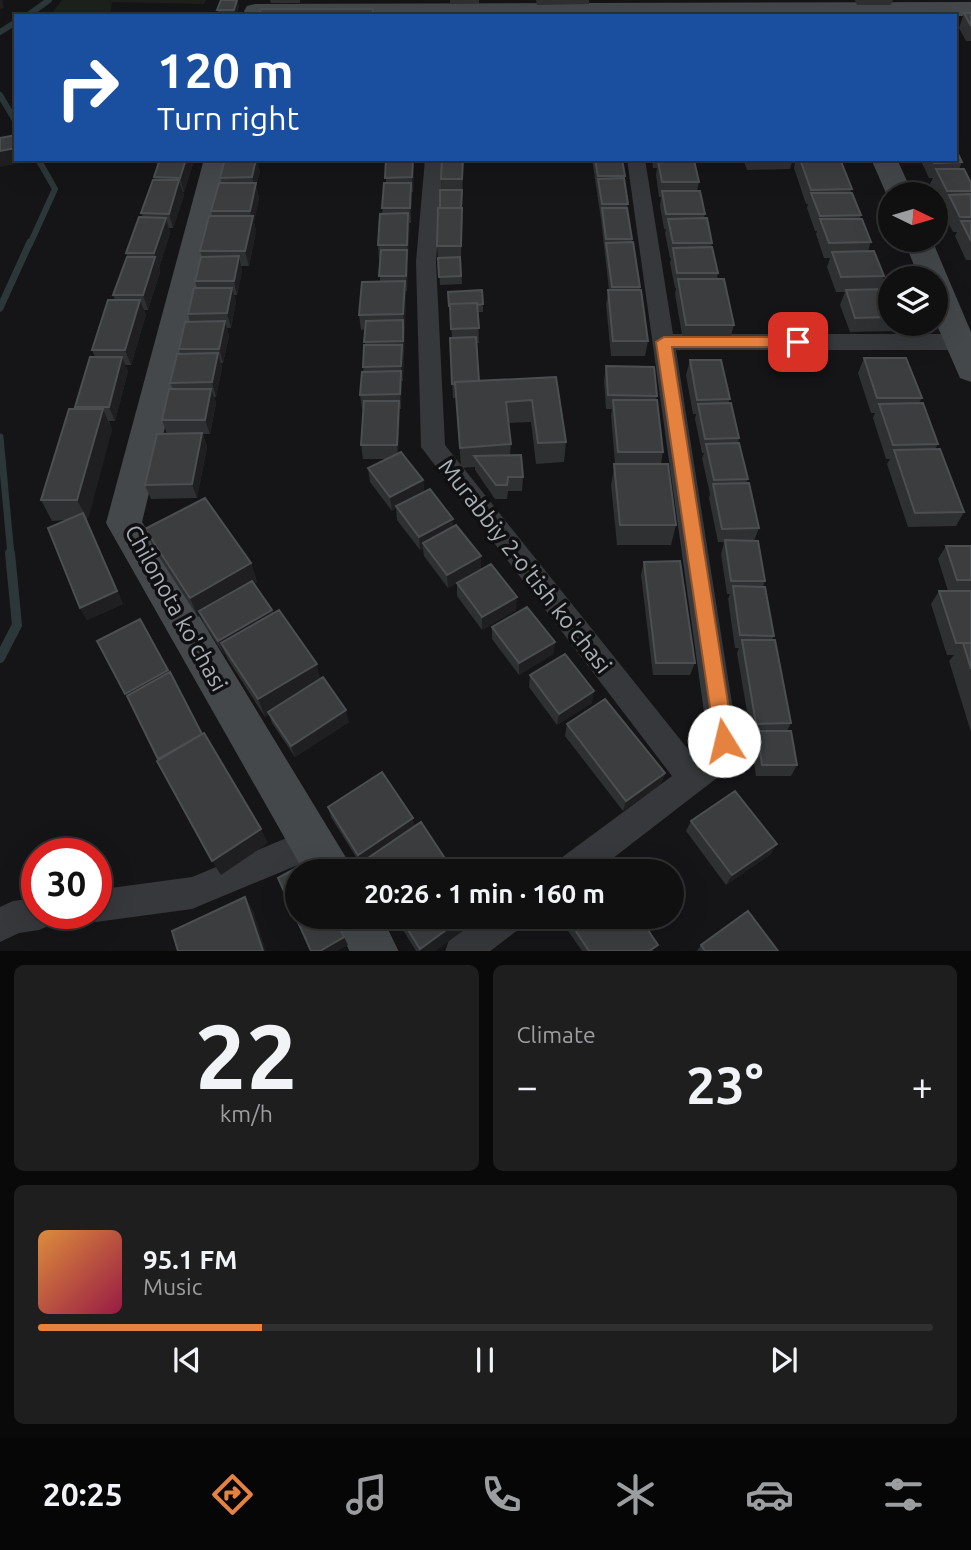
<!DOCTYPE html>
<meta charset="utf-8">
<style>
:root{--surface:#101011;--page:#1e1e1f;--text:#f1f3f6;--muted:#9c9d9f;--line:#303031;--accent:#e5823f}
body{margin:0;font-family:Ubuntu,sans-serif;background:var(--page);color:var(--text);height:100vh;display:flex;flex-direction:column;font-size:26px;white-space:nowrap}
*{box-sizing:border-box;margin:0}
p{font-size:23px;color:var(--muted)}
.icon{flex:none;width:38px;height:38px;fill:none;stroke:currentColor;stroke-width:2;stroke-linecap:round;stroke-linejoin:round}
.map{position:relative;height:951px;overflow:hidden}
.sheet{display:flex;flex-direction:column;gap:14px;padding:14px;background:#090909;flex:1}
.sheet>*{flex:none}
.hud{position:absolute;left:14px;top:14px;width:943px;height:147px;border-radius:0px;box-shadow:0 7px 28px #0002,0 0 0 2px var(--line);background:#1a4fa0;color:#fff;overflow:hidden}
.needle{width:46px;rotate:95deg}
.controls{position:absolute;left:878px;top:182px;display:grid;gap:14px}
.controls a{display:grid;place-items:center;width:70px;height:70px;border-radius:50%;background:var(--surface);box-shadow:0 7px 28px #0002,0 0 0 2px var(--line);font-size:35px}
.speed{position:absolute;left:21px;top:838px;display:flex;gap:14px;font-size:35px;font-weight:700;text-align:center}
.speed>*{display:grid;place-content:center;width:91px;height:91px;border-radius:50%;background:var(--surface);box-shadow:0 7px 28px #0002,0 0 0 2px var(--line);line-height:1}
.speed .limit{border:10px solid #d22;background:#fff;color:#111}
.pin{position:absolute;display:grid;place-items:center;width:60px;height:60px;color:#fff;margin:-30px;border-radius:14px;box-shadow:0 4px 10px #0006}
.me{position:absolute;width:77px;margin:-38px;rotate:351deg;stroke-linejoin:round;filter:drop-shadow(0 0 5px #0008)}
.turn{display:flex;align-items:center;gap:24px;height:147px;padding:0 28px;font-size:32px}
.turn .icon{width:91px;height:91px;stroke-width:2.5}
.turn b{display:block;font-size:49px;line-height:60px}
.big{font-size:52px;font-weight:700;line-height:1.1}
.sheet .tile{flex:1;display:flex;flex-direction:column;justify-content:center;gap:10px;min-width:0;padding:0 24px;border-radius:10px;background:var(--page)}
.sheet .dial{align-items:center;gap:0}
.dial b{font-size:91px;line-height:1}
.song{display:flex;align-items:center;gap:21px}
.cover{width:84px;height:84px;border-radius:10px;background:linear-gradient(135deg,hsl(30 70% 55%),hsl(340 70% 35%))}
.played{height:7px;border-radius:4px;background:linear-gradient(90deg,var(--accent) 25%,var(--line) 25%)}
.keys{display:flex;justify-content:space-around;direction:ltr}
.heat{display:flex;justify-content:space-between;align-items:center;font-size:38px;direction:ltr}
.sheet .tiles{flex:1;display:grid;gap:14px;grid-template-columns:1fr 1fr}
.tile:last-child{grid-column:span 2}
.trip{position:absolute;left:285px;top:859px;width:399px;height:70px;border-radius:35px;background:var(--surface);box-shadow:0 7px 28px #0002,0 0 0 2px var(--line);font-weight:700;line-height:70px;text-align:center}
.tabs{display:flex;height:112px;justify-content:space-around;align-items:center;background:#060607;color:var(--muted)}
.tabs .icon{width:49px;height:49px}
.tabs .selected{color:var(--accent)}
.tabs b{font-size:32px;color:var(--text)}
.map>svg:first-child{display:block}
.green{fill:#1c211b}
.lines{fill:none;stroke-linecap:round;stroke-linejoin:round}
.stream-far2{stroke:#2c3739;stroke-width:6}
.stream-far1{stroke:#2c3739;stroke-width:7}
.stream{stroke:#2c3739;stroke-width:10}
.street{fill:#36383b;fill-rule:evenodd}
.secondary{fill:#44484b;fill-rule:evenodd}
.wall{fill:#2e3031}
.shaded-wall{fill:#1f1f21}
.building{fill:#3b3d3f;stroke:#4c4f52;stroke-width:2}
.route{fill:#e5823f;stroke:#955429;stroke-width:2}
.labels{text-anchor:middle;stroke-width:7;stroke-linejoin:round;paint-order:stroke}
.street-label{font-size:23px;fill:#a8b0b6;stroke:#101012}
</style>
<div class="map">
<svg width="971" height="952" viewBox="0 0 971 952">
<rect width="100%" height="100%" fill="#151517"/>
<path class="green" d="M62 0H206L204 4 112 2 110 16H50Z"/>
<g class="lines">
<path class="stream-far2" d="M27 16 49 0
M0 32 16 22
M0 95 16 122
M30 244 55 189 38 159"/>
<path class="stream-far1" d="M0 308 30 242
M0 437 11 555"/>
<path class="stream" d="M0 658 17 625 10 553"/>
<path class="street" d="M425 159H443L436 262 445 445 695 758 709 748 627 159H645L673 334H971V350H676L740 754 735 764 595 872H552L557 861 672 776 421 447 416 262Z
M313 827 324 832 329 843 324 854 192 909 96 922 85 917 83 914H96V890L192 877Z
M37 898V914H55L50 925 39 930 19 933 0 942V907L13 901Z
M480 917H523L519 929 489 952H445L449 940Z"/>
<path class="secondary" d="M971 2V16H247L244 11 247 6 255 4Z
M204 159H230L142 522 345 856 351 872H304L106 523Z
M871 159H897L913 194H891L889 200Z
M904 240H932L971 332V382L960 378 936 323V278H919Z
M333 917H382L399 952H350Z"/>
</g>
<path class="wall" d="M270 0H300V3H271Z
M450 0H479V3L450 4Z
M536 0H589V4L537 5Z
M855 0H893L891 5H857Z
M239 5 236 16H219L217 10Z
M964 13H971V41H966L959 28Z
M160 159H193L194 161 184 192H183L184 195 173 228H169L170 233 159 268 160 272 148 310H144L146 315 131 365H125L128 371 115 421H109L112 430 87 520 123 604 87 620 80 608 67 520 52 521 41 500 76 409 75 407 95 357 92 350 115 300 113 295 127 257 126 253 143 217 141 213 154 180V177Z
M386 159H414L413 192H411V223H409L407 291H406L403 381H401V409H399L398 453 423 480 424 492 453 527 481 556V570L516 610 482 630 457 596V583L448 588 424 556 423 549 420 550 397 520 396 508 392 511 370 482 368 468 387 459H363L361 445 364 409H362L360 395 363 372 366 329 361 330 359 315 380 282V260H379L378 245 386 183Z
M442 159H473V162H463L461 261 462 284 440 285 437 246 441 190Z
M592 159H622L625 176 624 181 632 239V242L640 287 648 341 645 356H611L606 304 609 290 601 219Z
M652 159H691L699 182 697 191 705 214 704 218 712 243 711 248 718 273 717 279 734 325 730 339 683 340 675 294 676 288H675L670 263 671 258H670L665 233 666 229H664L660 206 661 197H659L656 175 657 168H653Z
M743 159H793L790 169 747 170Z
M796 159H840L852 189 850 193 861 215 860 219 871 242 868 251 884 276 879 290 891 293V324H897L894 331 850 332 840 305 845 292H836L827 267 830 258H824L816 234 817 231H815L807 208 808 204H806L794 168Z
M920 159H956L962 162 959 169 971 183V260H966L955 236 957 232H953L942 210 944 206H941L936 194H935L930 184 933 178H929Z
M260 171 256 186 259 198 254 222 256 231 249 266H241L242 271 237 295H234L236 302 231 328H227L229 336 223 363H221L222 368 216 397H214L216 403 210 434H203L207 447 197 498 151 499 145 485 167 434 162 420 173 389 170 383 180 354 179 349 190 322 188 314 197 288 195 281 202 257 200 251 212 216 211 211 222 183 220 178Z
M448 292 483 304V312H478L479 343H477L479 381 556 377 566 442 564 462 536 464 531 422 508 423 511 444 510 455 523 477 522 491H508L507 499H495L475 470V467L461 468 456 398H453L450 338H452Z
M864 358 922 398 919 403 938 444 935 449 964 512 956 526 908 527 887 464 890 459H886L873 418 875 413H871L858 373Z
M690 360 730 399 728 403 739 438 738 443 748 479 746 483 759 528 754 541 765 581 763 587 774 636 772 640 791 723 787 731 797 765 791 776H756L751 742 754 735H751L737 653 739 648H735L728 599 730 594H727L721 554 724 542H718L709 498 710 494 702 458 704 453H702L695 419 696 414H693L686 375Z
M606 366 657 396 656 400 663 452 661 464 676 525 671 545H617L611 485 615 464 611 415 612 409H606L604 381Z
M145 529 251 563 257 582 254 584 272 610 273 613 321 679 349 722 295 757 272 723 269 714 265 717 229 661 225 653 224 654 204 624 200 615 198 617 154 549Z
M946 546H971V732L949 661 954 655H947L931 604 939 591H948L938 559Z
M644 562 695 663 690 675H653L641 575Z
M492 627 555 642 553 654 519 675 492 639Z
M530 675 592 703 557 725 529 687Z
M567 724 665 773 661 784 623 811 565 736Z
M328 807 415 826 454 872H368L365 862 361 865 331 817Z
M691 821 771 854 726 885 686 831Z
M395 917H478V920L435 951H416Z
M568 919 655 951H582L566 928Z
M701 945 778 951H697Z"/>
<path class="shaded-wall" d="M0 0H2L4 8 0 9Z
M237 0H238L239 5 235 16 234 10Z
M16 148V159H24L25 162 0 167V151Z
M186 159H193L194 161 184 192 180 178Z
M256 159H257L260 171 256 186 259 198 254 222 256 231 249 266 245 251 252 220 250 211 255 189 252 177Z
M413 159 414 172 413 192 412 177Z
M179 180 184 195 173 228 169 214Z
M411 183 412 197 411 223 410 208Z
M408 213 410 228 408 259 407 245Z
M166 218 170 233 159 268 154 253Z
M407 250 408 264 407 291 406 276Z
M239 256 242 271 237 295 234 281Z
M155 257 160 272 148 310 143 295Z
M405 281 406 296 405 329 403 314Z
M232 288 236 302 231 328 227 313Z
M140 300 146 315 131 365 125 350Z
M403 320 405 335 404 356 403 341Z
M225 321 229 336 223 363 219 349Z
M402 345 404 359 403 381 401 366Z
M218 353 222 368 216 397 212 382Z
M122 357 128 371 115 421 109 407Z
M401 371 402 386 401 409 400 394Z
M211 389 216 403 210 434 205 420Z
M399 401 400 415 398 459 397 445Z
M103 409 112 430 88 520 77 500Z
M202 433 207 447 197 498 192 484Z
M423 480 424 494 396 506V508L392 511 390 497Z
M83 513 90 527 123 604 87 620 80 608Z
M453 519V533L423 543V549L420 550 419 537Z
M481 556V570L448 588 447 575Z
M251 563 257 582 201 615 199 611 200 615 198 617 190 598Z
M517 597 516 610 482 630V617Z
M272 610 276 623 221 643 225 653 224 654 218 641Z
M555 642 553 654 519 675V663Z
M317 664 321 682 265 717 258 699Z
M168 670 174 682 132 705 125 694Z
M594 691 592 703 557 725 559 714Z
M346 710 349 722 295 757 291 746Z
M665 773 661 784 623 811 626 801Z
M413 818 415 828 361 865 358 855Z
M261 829 268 843 221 875 212 861Z
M777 844 771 854 726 885 732 875Z
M245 897 253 910 266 951H263Z
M464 917H478V920L435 951H420V949Z
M344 937 348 945 337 951H320Z"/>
<path class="building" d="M221 0H237L234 10H217Z
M261 9H373L372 16H259Z
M631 13H679L680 16H632Z
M964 13H971V26Z
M380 14 410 15V16H379Z
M756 14H790L791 16H757Z
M867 14H893L894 16H868Z
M416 15H447L416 16Z
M454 15H484L454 16Z
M529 15H559V16H529Z
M564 15H598V16H564Z
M16 135V148L0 151V138Z
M956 150 962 162 934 163 933 159H956Z
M160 159H186L180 178 154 177Z
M225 159H256L252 177 220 178Z
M386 159H413L412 177 385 178Z
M442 159H463L462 179H441Z
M595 159H622L625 176H598Z
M800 159H840L852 189 811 190Z
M694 160 699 182H662L658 161Z
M936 169H964L971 183V191H947Z
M624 178 628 204H602L598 179Z
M153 180H179L169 214 141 213Z
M219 183H256L250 211H211Z
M384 183H411L410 208H382Z
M440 190H462L461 208H440Z
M662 191H700L705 214H666Z
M811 193H852L861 215 820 216Z
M971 194V217H960L949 195Z
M438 208H462L461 246H437Z
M602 208H627L632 239H606Z
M408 213 407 245H378L380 214Z
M209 216H253L245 251H200Z
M139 217 166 218 154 253H126Z
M707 218 712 243H673L668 219Z
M820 219H862L871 242 829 243Z
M961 221H971V241Z
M633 242 640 287H612L606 243Z
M712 247 718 273H677L673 248Z
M381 250H407L406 276H379Z
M874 251 884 276 841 277 832 252Z
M239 256 234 281H195L201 257Z
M127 257H155L143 295H113Z
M460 257 461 276 439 277 438 258Z
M678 279H724L734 325H686Z
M405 281 403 314 359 315 362 282Z
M194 288H232L227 313 188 314Z
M889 289 891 293V317L855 318 846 290Z
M482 290 483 304 477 305V303L450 304V306H449L448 292Z
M608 290H641L648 341H613Z
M108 300H140L125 350H92Z
M477 303 479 328 451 329 450 304Z
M403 320V341L364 342 366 321Z
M225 321 219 349H179L185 322Z
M476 337 479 381 455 382V384H452L450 338Z
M364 345H402L401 366 363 367Z
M218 353 212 382 170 383 177 354Z
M90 357H122L109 407H75Z
M864 358H906L922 398H877Z
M690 360H721L730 399 697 400Z
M606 366 654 367 657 396 608 395Z
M401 371 400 394 360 395 362 372Z
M556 377 566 442 538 443 532 400 506 402 511 444 460 448 455 382Z
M169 389H211L205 420H162Z
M613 400H657L663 452H618Z
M364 401H399L397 445H361Z
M731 403 739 438 705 439 698 404Z
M923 403 938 444 893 445 879 404Z
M69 409H103L77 500H41Z
M202 433 192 484 145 485 157 434Z
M739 443 748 479 714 480 706 444Z
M940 449 964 512 915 513 894 450Z
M401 452 423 480 390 497 368 468Z
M521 455 523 477H508L507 485H496L474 456Z
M614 464H668L676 525H620Z
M749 483 759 528 722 529 713 484Z
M430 489 453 519 419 537 396 506Z
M205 498 251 563 190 598 145 529Z
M83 513 117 591 80 608 48 528Z
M456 525 481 556 447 575 423 543Z
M725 540 758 541 765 581H731Z
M946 546H971V580H957Z
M680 561 695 663H656L644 562Z
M491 564 517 597 482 617 457 583Z
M252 581 272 610 218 641 199 611Z
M733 586 765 587 774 636 740 635Z
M939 591H971V643H956Z
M527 607 555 642 519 663 492 627Z
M279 610 317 664 258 699 221 643Z
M140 619 168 670 125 694 97 641Z
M742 640H775L791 723 756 724Z
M963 643H971V669Z
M565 654 594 691 559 714 530 675Z
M170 672 202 734 158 759 127 696Z
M323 677 346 710 291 746 268 712Z
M605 699 665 773 626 801 567 724Z
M757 731H791L797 765H762Z
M204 733 261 829 212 861 157 761Z
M382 772 413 818 358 855 328 807Z
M735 791 777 844 732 875 691 821Z
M421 822 454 872H372L365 860Z
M309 861 314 872H298V917H335L344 937 320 951H311L278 878Z
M245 897 263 951H178L172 931Z
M748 911 778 951H705L701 945Z
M400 917H464L420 949Z
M571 917H639L658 945 649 951H589L568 919Z"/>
<path class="route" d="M664 337H798L806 342 798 347H672L734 741 731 748 724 750 718 748 715 741 656 342Z"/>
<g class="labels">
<g class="street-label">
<text transform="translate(525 566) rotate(52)" y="8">Murabbiy 2-o'tish ko'chasi</text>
<text transform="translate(176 608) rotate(61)" y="8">Chilonota ko'chasi</text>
</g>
</g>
</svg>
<div class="controls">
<a><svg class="needle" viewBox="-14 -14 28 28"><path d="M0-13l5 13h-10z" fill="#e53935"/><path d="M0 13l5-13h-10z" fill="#9c9d9f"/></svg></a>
<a><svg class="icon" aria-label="layers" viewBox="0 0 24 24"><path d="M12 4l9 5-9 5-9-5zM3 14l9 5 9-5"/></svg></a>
</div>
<div class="speed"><div class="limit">30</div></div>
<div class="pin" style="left:798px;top:342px;background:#d93025"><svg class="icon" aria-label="arrive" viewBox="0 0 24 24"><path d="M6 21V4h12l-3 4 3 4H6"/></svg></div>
<svg class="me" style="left:724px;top:741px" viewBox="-20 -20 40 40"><circle r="19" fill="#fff"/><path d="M0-13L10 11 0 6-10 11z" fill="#e5823f"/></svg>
<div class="trip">20:26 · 1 min · 160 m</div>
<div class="hud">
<div class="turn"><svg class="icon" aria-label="right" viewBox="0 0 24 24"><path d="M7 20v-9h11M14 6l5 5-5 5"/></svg><div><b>120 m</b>Turn right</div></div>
</div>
</div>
<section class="sheet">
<div class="tiles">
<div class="tile dial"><b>22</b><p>km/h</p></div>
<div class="tile"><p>Climate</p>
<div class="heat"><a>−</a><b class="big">23°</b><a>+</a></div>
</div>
<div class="tile">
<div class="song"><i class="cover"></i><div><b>95.1 FM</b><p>Music</p></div></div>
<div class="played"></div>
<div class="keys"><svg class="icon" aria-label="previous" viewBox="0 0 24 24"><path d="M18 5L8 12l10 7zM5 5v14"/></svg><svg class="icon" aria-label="pause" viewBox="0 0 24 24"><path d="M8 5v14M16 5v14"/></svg><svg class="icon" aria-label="next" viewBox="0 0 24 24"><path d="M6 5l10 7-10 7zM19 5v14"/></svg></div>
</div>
</div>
</section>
<nav class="tabs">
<b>20:25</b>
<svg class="icon selected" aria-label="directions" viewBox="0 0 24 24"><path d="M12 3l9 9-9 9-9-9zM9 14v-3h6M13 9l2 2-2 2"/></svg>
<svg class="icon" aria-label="music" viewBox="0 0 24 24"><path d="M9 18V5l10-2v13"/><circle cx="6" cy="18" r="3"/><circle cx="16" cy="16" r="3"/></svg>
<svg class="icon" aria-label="phone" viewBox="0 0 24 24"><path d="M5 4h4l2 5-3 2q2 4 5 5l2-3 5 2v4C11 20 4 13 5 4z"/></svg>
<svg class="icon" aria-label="climate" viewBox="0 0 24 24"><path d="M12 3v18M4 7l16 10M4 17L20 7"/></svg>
<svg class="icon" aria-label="car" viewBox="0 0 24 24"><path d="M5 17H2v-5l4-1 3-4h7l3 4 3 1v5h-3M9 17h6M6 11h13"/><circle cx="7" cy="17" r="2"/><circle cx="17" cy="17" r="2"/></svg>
<svg class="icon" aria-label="filters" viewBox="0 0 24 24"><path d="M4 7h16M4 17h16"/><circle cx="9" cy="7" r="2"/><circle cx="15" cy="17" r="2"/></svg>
</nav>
